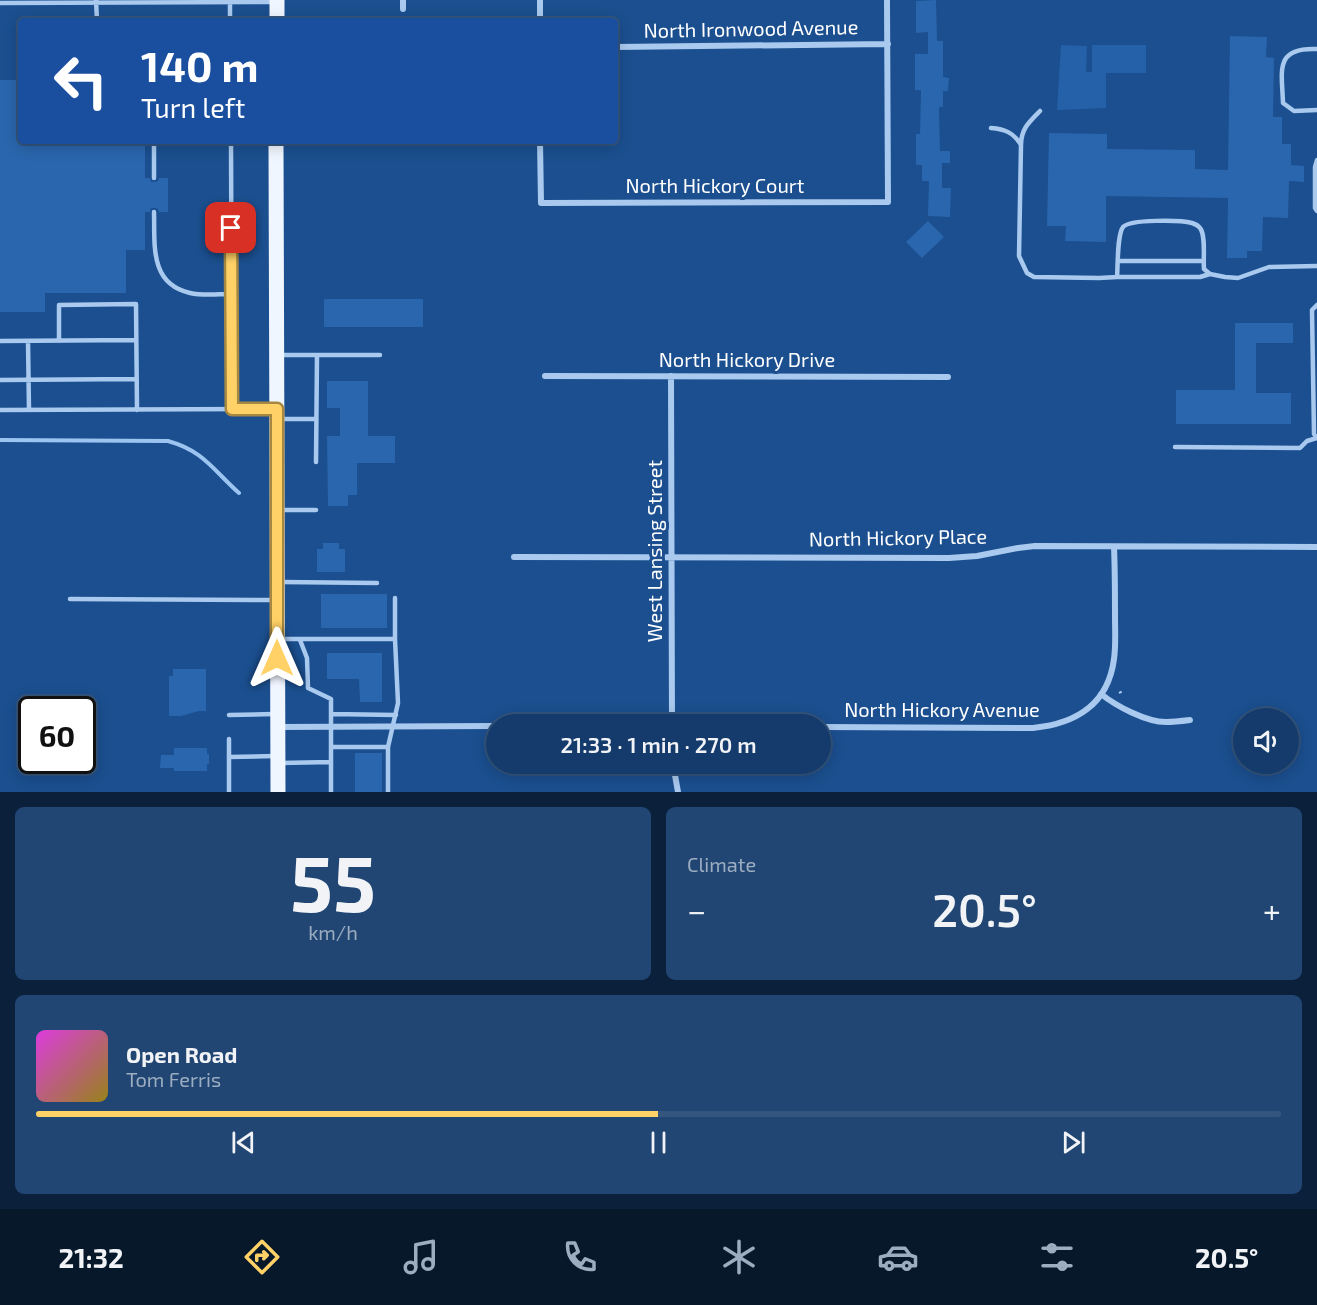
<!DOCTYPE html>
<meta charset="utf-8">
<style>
:root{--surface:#143b6b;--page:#214673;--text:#f1f3f6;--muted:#9dadc1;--line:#33557e;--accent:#ffd166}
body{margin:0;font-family:"Exo 2",sans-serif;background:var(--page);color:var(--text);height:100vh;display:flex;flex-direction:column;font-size:22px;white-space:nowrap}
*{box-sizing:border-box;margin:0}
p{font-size:20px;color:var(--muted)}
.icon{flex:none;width:33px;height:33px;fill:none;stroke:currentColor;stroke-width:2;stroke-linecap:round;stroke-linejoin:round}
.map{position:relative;height:792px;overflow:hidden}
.drawer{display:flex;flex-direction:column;gap:15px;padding:15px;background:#0b203b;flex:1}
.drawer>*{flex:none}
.banner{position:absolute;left:18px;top:18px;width:600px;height:126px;border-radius:6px;box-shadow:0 3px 15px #0003,0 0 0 2px var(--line);background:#1a4fa0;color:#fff;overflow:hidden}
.buttons{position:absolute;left:1233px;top:708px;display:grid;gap:12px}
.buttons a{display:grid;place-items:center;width:66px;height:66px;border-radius:50%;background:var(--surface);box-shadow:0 3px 15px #0003,0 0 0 2px var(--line);font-size:30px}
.speed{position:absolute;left:18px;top:696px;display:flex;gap:12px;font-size:30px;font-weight:700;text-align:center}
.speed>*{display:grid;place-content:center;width:78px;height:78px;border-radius:50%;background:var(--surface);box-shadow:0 3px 15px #0003,0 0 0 2px var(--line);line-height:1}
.speed .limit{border:3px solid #111;border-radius:9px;background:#fff;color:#111}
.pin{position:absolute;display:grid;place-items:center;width:51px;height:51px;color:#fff;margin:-26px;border-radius:12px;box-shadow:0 3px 9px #0006}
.me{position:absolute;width:66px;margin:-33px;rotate:0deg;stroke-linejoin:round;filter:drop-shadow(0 0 4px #0008)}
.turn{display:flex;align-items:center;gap:21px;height:126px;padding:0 24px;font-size:27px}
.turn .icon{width:78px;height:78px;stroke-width:2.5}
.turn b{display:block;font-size:42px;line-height:51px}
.big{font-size:45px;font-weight:600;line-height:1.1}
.drawer .widget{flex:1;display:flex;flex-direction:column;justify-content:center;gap:9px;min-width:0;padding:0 21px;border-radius:9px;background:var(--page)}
.drawer .dial{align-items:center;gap:0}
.dial b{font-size:78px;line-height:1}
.song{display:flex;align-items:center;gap:18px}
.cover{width:72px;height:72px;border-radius:9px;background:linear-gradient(135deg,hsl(300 70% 55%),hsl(50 70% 35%))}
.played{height:6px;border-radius:3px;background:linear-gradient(90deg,var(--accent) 50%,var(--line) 50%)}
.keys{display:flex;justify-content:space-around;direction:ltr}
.heat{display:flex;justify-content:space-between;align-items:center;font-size:33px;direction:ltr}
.drawer .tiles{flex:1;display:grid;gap:15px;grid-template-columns:1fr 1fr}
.widget:last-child{grid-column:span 2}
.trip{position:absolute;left:486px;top:714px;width:345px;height:60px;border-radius:30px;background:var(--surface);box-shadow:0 3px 15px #0003,0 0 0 2px var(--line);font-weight:600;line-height:60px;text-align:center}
.tab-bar{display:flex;height:96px;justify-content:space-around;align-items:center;background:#08182b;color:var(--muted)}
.tab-bar .icon{width:42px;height:42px}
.tab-bar .on{color:var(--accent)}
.tab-bar b{font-size:27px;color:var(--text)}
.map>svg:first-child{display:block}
.green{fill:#2461a8}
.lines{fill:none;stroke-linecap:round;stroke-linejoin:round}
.stream{stroke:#9cc4f0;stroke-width:4}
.building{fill:#2a66ad}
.path{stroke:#a9c9ee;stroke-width:2;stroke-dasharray:3 4.5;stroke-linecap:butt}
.service{stroke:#a9c9ee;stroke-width:4.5}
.minor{stroke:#a9c9ee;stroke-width:6}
.primary{stroke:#f0f6ff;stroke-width:15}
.route-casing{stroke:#a68842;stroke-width:15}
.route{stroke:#ffd166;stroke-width:10}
.labels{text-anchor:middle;stroke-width:6;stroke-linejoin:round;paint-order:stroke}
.street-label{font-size:20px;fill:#fff;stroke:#1b4f8f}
</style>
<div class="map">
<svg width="1317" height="792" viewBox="0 0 1317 792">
<rect width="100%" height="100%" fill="#1b4f8f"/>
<path class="green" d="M1061 45 1087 46 1086 72H1092V45H1146V73H1106V108L1057 110Z"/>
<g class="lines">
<path class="stream" d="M0 440 168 441C204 451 213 470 239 493"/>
</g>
<path class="building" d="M936 0 937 41H943V77L949 78 948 91H943V107H939L940 151H950V163H942V188H951L950 217 928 216 929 181H922V165H916V134H920L921 90H915V54H928V32L916 33V1Z
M1230 36 1267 37 1266 57 1274 58 1273 117H1282V144H1291V165L1304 166V182L1289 181 1288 218 1263 217 1262 251H1247V258H1227L1228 198 1106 196V242L1065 241 1066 226H1047L1049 133 1107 134V149L1195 150V169L1228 170Z
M0 80H21V141H145V178H150L151 182H155L158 181 159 178H168V212H159L158 209 155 208H151L150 212H145V250H126V293H45V312H0Z
M928 221 944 237 922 258 906 242Z
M324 299H423V327H324Z
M1235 323H1293V343H1256V393H1291V424H1176V390H1235Z
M327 381H368V436H395V463H357V495H348V506H328L327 436H340V408H327Z
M323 543H339V549H345V572H317V549H323Z
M321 594H387V628H321Z
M327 653H382V702H360L359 679H327Z
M173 669H206V711H199L181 716H169V676H173Z
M174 748H207V754H209V764H207V771H174V768H160L161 755H174Z
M355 753H382V792H355Z"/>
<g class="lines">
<path class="path" d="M1119 693 1123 691"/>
<path class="service" d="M96 0 97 21
M230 0V21
M0 3 274 2
M1317 49C1274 47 1282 71 1283 103L1294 111 1317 110
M1040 111C1029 122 1021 129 1021 145L1019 256 1027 273 1034 277 1099 278 1117 277C1118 266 1117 235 1123 227 1130 219 1181 220 1192 223 1195 224 1198 225 1200 228 1206 235 1203 259 1204 269L1210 274 1225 277 1238 278 1269 267 1317 266
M991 128C1005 129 1014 133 1021 145
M154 141V178
M231 141 232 409
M1317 160 1315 167V208L1317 211
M154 212C155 244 149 284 190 293 203 296 218 294 232 294
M1118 261H1203
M1117 277H1200L1210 274
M1317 305 1312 310 1314 434 1317 438
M0 341 136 340
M28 341 29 410
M59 341V305L136 304 137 410
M281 355H380
M0 380 137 379
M0 410 274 409
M280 419H316
M1175 447 1300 448 1307 441 1317 438
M316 462 317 355
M280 510H316
M281 582 377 583
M70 599 274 600
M281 639H395
M300 640 307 658 308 688 331 699V792
M331 714 396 715
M229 715 274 714
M229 739V792
M331 747H388
M229 757 275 756
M280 763 331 762
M388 792V747L398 703 395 639V598"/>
<path class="minor" d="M540 0V21
M403 9V0
M615 47 888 44
M540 141 541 203 888 202 887 0
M545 376 948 377
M671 376 672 724
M514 557 949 558 977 556 1018 548 1035 546 1317 547
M1101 694C1116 706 1146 722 1166 722 1174 722 1182 721 1190 720
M278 727 496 726
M820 727 1033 728C1075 724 1108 705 1114 659 1116 645 1115 631 1115 617 1115 593 1115 570 1114 547
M673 764 678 792"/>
<path class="primary" d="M277 21V0
M276 141 278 792"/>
</g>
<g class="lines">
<defs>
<path id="route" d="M231 228 232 409H277V658"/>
</defs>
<use href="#route" class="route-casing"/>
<use href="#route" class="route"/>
</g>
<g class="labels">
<g class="street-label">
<text transform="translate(751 29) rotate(-1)" y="7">North Ironwood Avenue</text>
<text x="715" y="193">North Hickory Court</text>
<text x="747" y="367">North Hickory Drive</text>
<text transform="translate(898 538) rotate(-1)" y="7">North Hickory Place</text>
<text transform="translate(655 551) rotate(-90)" y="7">West Lansing Street</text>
<text x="942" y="717">North Hickory Avenue</text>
</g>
</g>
</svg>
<div class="buttons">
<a><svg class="icon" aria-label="sound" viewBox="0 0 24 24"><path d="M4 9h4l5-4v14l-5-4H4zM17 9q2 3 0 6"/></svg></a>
</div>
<div class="speed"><div class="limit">60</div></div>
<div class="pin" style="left:231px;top:228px;background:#d93025"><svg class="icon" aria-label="arrive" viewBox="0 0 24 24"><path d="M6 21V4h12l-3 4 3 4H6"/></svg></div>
<svg class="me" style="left:277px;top:658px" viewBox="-20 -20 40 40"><path d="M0-17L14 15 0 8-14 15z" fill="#ffd166" stroke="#fff" stroke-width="4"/></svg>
<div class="trip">21:33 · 1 min · 270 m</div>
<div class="banner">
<div class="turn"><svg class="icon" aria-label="left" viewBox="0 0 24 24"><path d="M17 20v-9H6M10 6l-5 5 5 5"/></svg><div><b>140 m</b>Turn left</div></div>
</div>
</div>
<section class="drawer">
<div class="tiles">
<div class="widget dial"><b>55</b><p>km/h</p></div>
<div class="widget"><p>Climate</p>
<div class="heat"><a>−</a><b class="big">20.5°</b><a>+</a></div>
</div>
<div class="widget">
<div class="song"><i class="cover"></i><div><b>Open Road</b><p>Tom Ferris</p></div></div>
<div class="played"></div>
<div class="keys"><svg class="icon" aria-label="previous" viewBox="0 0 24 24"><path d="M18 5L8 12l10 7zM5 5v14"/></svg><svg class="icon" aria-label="pause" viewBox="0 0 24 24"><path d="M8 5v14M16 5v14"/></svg><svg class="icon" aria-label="next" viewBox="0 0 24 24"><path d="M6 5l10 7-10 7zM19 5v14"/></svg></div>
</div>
</div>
</section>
<nav class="tab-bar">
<b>21:32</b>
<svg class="icon on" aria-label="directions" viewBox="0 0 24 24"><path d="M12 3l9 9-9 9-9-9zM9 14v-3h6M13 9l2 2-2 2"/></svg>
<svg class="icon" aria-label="music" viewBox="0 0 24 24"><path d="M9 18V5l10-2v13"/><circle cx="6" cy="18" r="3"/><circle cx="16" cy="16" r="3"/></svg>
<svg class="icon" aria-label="phone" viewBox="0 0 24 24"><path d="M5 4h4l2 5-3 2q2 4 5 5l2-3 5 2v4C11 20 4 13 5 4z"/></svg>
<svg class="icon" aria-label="climate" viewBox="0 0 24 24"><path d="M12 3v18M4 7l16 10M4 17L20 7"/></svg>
<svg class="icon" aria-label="car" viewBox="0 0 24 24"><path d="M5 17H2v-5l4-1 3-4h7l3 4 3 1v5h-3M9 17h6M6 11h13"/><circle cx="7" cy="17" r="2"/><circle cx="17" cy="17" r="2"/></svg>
<svg class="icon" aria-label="filters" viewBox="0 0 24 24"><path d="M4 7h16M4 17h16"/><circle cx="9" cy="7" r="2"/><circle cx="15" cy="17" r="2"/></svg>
<b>20.5°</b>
</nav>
